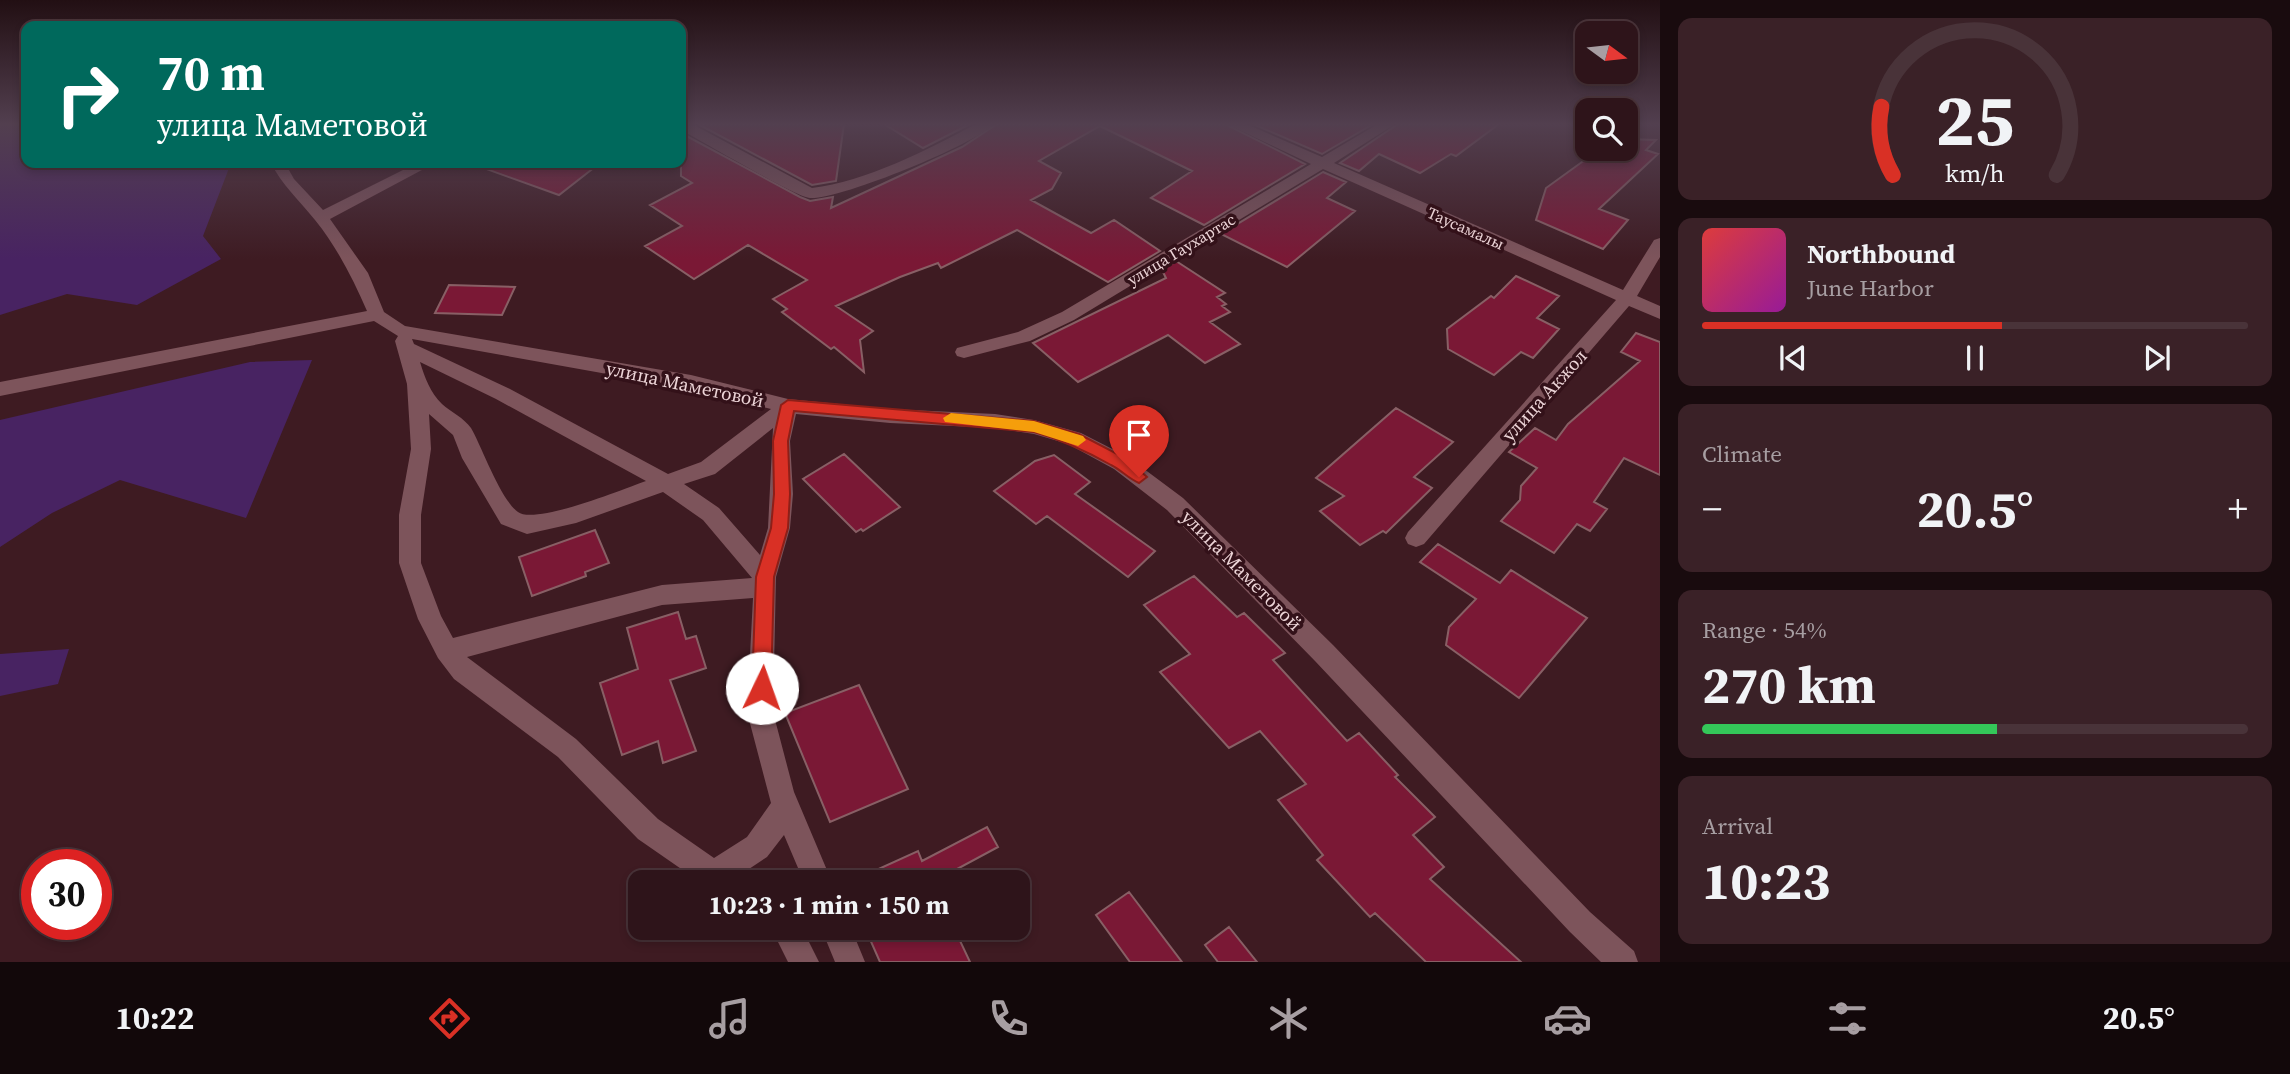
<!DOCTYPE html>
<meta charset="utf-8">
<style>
:root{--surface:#2e141a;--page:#3a2127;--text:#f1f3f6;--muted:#a79ea2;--line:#493339;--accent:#d93025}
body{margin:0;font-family:"Source Serif 4",serif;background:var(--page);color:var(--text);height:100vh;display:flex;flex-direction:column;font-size:26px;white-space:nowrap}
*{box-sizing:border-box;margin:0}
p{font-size:23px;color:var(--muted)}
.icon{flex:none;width:38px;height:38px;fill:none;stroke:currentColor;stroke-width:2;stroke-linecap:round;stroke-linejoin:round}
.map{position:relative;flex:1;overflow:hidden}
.side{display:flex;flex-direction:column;gap:18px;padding:18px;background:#190b0e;width:630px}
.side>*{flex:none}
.guide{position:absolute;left:21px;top:21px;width:665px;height:147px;border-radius:14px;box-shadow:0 4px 10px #0003,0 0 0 2px var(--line);background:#00695c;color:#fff;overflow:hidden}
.needle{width:46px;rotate:105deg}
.buttons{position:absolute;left:1575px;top:21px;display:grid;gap:14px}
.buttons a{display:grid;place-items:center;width:63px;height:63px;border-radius:14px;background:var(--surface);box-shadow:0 4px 10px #0003,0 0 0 2px var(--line);font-size:35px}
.speed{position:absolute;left:21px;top:849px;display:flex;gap:14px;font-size:35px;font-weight:700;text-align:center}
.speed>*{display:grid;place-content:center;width:91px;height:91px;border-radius:50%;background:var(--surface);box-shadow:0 4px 10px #0003,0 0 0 2px var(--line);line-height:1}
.speed .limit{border:10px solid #d22;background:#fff;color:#111}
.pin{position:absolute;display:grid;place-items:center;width:60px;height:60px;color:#fff;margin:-72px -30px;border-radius:50% 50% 50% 0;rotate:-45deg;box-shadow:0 0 7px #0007}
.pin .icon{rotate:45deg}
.me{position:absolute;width:77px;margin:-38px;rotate:3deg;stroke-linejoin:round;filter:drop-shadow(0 0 5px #0008)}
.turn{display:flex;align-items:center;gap:24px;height:147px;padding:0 21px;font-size:32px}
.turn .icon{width:91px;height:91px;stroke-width:2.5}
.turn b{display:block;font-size:49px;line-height:60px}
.big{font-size:52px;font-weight:700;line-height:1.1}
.side .tile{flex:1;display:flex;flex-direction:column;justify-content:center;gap:10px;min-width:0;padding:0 24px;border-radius:14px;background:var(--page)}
.side .dial{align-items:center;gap:0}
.dial svg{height:182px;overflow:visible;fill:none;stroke:var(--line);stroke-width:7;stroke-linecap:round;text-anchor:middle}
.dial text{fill:var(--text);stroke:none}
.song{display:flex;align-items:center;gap:21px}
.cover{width:84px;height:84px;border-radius:10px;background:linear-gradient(135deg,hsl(0 70% 55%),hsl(300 70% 35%))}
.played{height:7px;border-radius:4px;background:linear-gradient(90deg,var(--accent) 55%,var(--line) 55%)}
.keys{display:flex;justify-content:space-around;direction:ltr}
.heat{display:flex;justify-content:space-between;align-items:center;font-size:38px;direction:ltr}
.charge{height:10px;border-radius:5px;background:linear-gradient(90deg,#34c759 54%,var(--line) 0)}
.trip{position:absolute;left:628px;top:870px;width:402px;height:70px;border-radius:14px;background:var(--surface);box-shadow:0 4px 10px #0003,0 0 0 2px var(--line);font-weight:700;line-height:70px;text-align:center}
.tabs{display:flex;height:112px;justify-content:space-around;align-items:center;background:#12080a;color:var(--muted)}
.tabs .icon{width:49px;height:49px}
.tabs .on{color:var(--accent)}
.tabs b{font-size:32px;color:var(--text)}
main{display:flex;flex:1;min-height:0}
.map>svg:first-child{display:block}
.green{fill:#482362}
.building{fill:#7a1835;stroke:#885f65;stroke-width:2}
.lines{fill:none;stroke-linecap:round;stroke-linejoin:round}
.minor{fill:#7d545b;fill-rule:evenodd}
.route{fill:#d93025;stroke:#8d1f18;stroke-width:2}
.slow{fill:#f59e0b}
.labels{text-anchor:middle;stroke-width:7;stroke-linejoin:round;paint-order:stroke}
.far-street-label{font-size:16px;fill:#ecd4d7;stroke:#331119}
.street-label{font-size:19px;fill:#ecd4d7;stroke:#331119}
</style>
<main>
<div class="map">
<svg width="1660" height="962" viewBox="0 0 1660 962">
<rect width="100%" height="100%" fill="#3e1b22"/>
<path class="green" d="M0 124H26V163H231L203 236 221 259 137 305 67 294 0 315Z
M312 360 246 518 120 480 52 513 0 547V420L250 362Z
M69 649 58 684 0 696V654Z"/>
<path class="building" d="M698 124H844L836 181 812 185Z
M884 124H970L923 148Z
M997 124H1225L1305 164 1204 225 1151 198 1192 171 1100 126 1039 161 1061 173 1052 189 1031 200 1091 233 1114 220 1160 251 1108 282 1017 230 941 268 938 263 900 277 836 306 873 331 860 340 864 372 834 347 831 349 782 312 787 309 773 299 807 280 748 245 694 279 645 246 682 226 650 205 692 183 681 176V133L800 197 810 201 833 197 831 208 962 147Z
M1253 124H1373L1322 154Z
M1398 124H1499L1456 156 1451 154 1420 173 1379 154 1359 171 1340 163Z
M1626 139 1656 140 1646 150 1658 154 1599 209 1628 220 1603 249 1536 220 1546 188 1600 149H1626Z
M479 163H600L559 195 478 166Z
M1323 172 1346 182 1327 198 1355 211 1287 267 1221 234Z
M1176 261 1225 293 1217 297 1226 304 1222 306 1230 312 1210 322 1240 344 1205 363 1168 335 1078 382 1033 343 1166 278 1162 270Z
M1516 276 1559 296 1537 318 1559 329 1533 358 1521 352 1494 375 1448 349 1447 329 1491 296 1494 298Z
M449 285 515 287 502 315 435 313Z
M1636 333 1660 342V475L1624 458 1594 502 1607 509 1590 531 1577 524 1554 553 1501 521 1520 500 1521 486 1537 468 1509 452 1535 428 1556 440 1568 424 1640 361 1621 352Z
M1396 408 1453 442 1414 477 1432 488 1386 533 1383 531 1360 545 1320 511 1344 496 1316 478Z
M844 454 900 507 863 531 861 529 856 532 803 479Z
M1054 455 1090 482 1075 494 1155 551 1128 577 1047 516 1036 524 994 491 1035 461Z
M595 530 609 563 585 572 586 576 532 596 519 557Z
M1438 544 1500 583 1511 570 1587 618 1519 698 1446 645 1449 627 1476 599 1420 562Z
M1194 576 1237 617 1244 613 1285 653 1273 660 1347 741 1359 733 1398 775 1395 777 1435 817 1413 835 1444 867 1430 879 1521 962H1426L1375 913 1370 917 1317 860 1323 855 1278 800 1306 784 1260 731 1229 748 1160 672 1190 654 1144 605Z
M678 612 686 639 696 636 706 668 670 680 696 751 663 763 658 741 622 755 600 683 638 669 627 628Z
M859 685 908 789 830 822 785 713Z
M987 827 998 847 933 882H850L918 851 922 861Z
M1129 892 1182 962H1130L1096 915Z
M1229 927 1257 962H1218L1205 945Z
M865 928H954L970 962H880Z"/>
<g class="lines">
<path class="minor" d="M681 124H692L812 188C865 182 929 149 976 124H994C974 145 839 200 810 198 794 196 702 141 681 130Z
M1227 124H1246L1322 157 1378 124H1395L1334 163 1623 290 1654 240 1660 238V257L1637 296 1660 306V319L1629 306 1424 544 1416 547 1408 544 1405 538 1408 532 1616 300 1323 169 1074 320 1030 341 964 358 957 356 955 352 957 348 1018 332 1062 312 1311 164Z
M271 163H285L294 179 323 210 417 163H435L330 219 368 273 384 312 405 326 691 375 788 399 890 409 995 414 1034 420 1081 433 1128 457 1183 498 1333 645 1590 912 1634 951 1638 962H1601L1570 932 1315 661 1167 510 1114 469 1068 444 1034 434 995 428 890 423 796 414 790 441 793 494 790 528 776 577 773 712 794 792 832 882H804L784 835 767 857 737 877 739 882H700L638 839 558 757 454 679 438 658 418 619 399 563V515L411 449 407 384 395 341 398 336 374 321 0 396V382L367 311C353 279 337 247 315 220 299 200 282 185 271 163ZM412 339 691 389 771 409 701 462 668 474 510 389 414 344ZM420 362 496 399 646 481C624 489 535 525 518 512 500 499 482 447 471 428 464 418 451 412 442 404 430 392 425 378 420 362ZM429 414 453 435 462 458 501 524 519 531 527 534 576 523 663 492 703 520 752 578 662 585 453 638 441 616 421 563V515L431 449ZM773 428 768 528 760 555 719 508 684 484 715 474ZM753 598 747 712 771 803 747 837 714 858 658 819 576 739 467 657 662 605Z
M771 928H802L819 962H788Z
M821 928H851L865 962H835Z"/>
</g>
<linearGradient id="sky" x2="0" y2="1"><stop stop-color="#220f13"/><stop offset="0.48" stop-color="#523f4f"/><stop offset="1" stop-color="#523f4f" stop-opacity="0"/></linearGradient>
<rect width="1660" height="259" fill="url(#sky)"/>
<path class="route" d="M788 400 1034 421 1079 434 1127 459 1147 477 1139 483C1129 479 1121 470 1111 465 1086 451 1062 440 1034 432L794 411 788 441 790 494 788 528 774 577 771 688 768 694 762 697 755 694 752 688 756 577 771 528 774 494 773 441 781 405Z"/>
<path class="slow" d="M951 413 1034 421 1083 436 1086 440 1078 446 1034 432 945 422 943 418Z"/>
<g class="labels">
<g class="far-street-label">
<text transform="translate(1466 228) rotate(24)" y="6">Таусамалы</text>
<text transform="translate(1181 249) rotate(-31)" y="6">улица Гаухартас</text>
</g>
<g class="street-label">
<text transform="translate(685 384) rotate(12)" y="7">улица Маметовой</text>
<text transform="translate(1544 395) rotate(-48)" y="7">улица Акжол</text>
<text transform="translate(1242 570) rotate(45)" y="7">улица Маметовой</text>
</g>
</g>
</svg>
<div class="buttons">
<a><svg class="needle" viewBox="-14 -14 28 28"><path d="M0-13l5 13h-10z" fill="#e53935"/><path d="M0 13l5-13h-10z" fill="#a79ea2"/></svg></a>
<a><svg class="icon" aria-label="search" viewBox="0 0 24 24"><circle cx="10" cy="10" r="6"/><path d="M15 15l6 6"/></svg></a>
</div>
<div class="speed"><div class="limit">30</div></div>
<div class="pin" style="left:1139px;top:477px;background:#d93025"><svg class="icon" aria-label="arrive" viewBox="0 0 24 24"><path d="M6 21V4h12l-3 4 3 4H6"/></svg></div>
<svg class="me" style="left:762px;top:688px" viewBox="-20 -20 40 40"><circle r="19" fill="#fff"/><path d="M0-13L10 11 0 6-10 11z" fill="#d93025"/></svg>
<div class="trip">10:23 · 1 min · 150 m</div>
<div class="guide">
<div class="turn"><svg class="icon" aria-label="right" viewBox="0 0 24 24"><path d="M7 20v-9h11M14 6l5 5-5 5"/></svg><div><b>70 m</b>улица Маметовой</div></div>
</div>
</div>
<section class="side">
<div class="tile dial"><svg viewBox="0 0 100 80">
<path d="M14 69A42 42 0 1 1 86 69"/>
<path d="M14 69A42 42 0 0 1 9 39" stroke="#d93025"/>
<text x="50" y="56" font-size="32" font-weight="700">25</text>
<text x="50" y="72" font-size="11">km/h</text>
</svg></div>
<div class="tile">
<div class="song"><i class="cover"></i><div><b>Northbound</b><p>June Harbor</p></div></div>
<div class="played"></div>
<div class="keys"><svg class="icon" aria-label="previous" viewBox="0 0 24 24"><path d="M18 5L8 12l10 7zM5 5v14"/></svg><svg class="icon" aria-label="pause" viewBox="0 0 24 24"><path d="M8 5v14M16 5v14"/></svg><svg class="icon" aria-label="next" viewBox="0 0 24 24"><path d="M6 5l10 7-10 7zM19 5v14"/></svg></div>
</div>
<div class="tile"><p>Climate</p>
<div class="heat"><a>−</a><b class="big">20.5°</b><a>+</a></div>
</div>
<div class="tile"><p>Range · 54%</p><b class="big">270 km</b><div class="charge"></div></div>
<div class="tile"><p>Arrival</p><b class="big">10:23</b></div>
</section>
</main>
<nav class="tabs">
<b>10:22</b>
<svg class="icon on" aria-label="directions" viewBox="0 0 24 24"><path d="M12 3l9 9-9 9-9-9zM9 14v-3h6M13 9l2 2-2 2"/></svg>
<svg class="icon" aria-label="music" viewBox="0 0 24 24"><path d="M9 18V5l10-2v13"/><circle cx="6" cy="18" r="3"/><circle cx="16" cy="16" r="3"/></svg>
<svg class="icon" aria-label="phone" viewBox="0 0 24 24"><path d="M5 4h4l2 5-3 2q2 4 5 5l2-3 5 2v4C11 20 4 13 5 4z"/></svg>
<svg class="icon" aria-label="climate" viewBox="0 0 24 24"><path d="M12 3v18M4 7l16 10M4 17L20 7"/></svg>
<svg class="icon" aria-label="car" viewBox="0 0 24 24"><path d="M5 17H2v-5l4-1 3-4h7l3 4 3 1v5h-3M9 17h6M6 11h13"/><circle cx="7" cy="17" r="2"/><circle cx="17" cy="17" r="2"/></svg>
<svg class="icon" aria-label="filters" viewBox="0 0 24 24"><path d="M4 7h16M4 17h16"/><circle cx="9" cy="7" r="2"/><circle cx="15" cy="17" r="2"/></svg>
<b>20.5°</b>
</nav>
